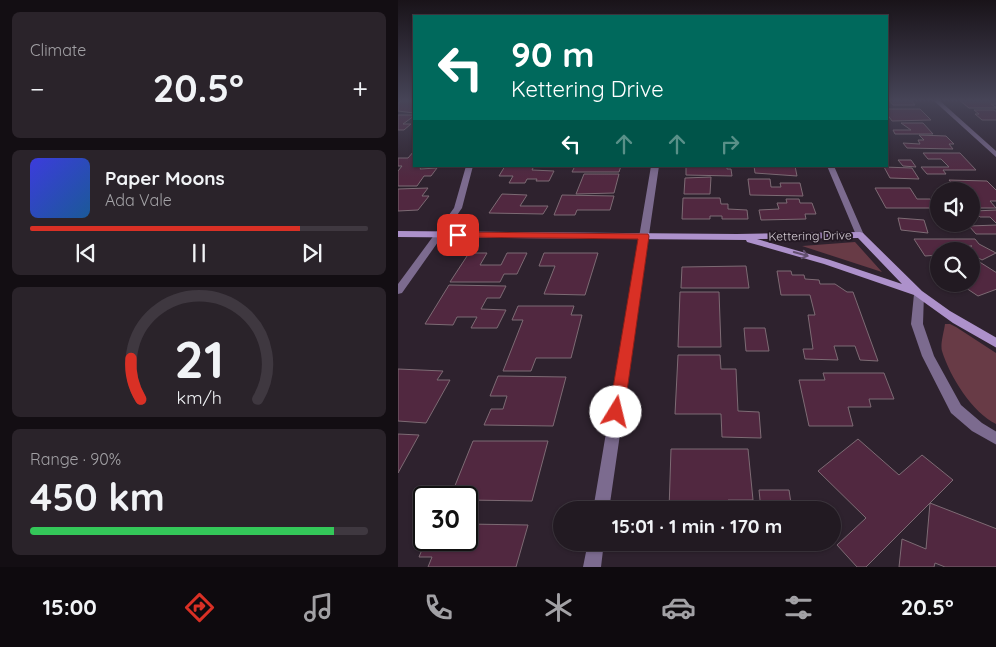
<!DOCTYPE html>
<meta charset="utf-8">
<style>
:root{--surface:#221a22;--page:#2a232a;--text:#f1f3f6;--muted:#a2a1a5;--line:#3f3840;--accent:#d93025}
body{margin:0;font-family:Quicksand,sans-serif;background:var(--page);color:var(--text);height:100vh;display:flex;flex-direction:column;font-size:19px;white-space:nowrap}
*{box-sizing:border-box;margin:0}
p{font-size:16px;color:var(--muted)}
.icon{flex:none;width:28px;height:28px;fill:none;stroke:currentColor;stroke-width:2;stroke-linecap:round;stroke-linejoin:round}
.map{position:relative;flex:1;overflow:hidden}
.side{display:flex;flex-direction:column;gap:12px;padding:12px;background:#130e13;width:398px}
.side>*{flex:none}
.banner{position:absolute;left:15px;top:15px;width:475px;height:152px;border-radius:0px;box-shadow:0 1px 4px #0004,0 0 0 1px var(--line);background:#00695c;color:#fff;overflow:hidden}
.controls{position:absolute;left:532px;top:182px;display:grid;gap:10px}
.controls a{display:grid;place-items:center;width:50px;height:50px;border-radius:50%;background:var(--surface);box-shadow:0 1px 4px #0004,0 0 0 1px var(--line);font-size:25px}
.speed{position:absolute;left:15px;top:486px;display:flex;gap:10px;font-size:25px;font-weight:700;text-align:center}
.speed>*{display:grid;place-content:center;width:65px;height:65px;border-radius:50%;background:var(--surface);box-shadow:0 1px 4px #0004,0 0 0 1px var(--line);line-height:1}
.speed .limit{border:2px solid #111;border-radius:8px;background:#fff;color:#111}
.pin{position:absolute;display:grid;place-items:center;width:42px;height:42px;color:#fff;margin:-21px;border-radius:10px;box-shadow:0 2px 8px #0006}
.me{position:absolute;width:55px;margin:-28px;rotate:9deg;stroke-linejoin:round;filter:drop-shadow(0 0 4px #0008)}
.turn{display:flex;align-items:center;gap:18px;height:105px;padding:0 15px;font-size:22px}
.turn .icon{width:65px;height:65px;stroke-width:2.5}
.turn b{display:block;font-size:35px;line-height:42px}
.lanes{display:flex;align-items:center;height:48px;padding:0 15px;background:#0003;justify-content:center;gap:25px;direction:ltr}
.lanes .off{opacity:.35}
.big{font-size:38px;font-weight:700;line-height:1.1}
.side .card{flex:1;display:flex;flex-direction:column;justify-content:center;gap:8px;min-width:0;padding:0 18px;border-radius:8px;background:var(--page)}
.side .dial{align-items:center;gap:0}
.dial svg{height:130px;overflow:visible;fill:none;stroke:var(--line);stroke-width:7;stroke-linecap:round;text-anchor:middle}
.dial text{fill:var(--text);stroke:none}
.song{display:flex;align-items:center;gap:15px}
.cover{width:60px;height:60px;border-radius:8px;background:linear-gradient(135deg,hsl(240 70% 55%),hsl(210 70% 35%))}
.played{height:5px;border-radius:2px;background:linear-gradient(90deg,var(--accent) 80%,var(--line) 80%)}
.keys{display:flex;justify-content:space-around;direction:ltr}
.heat{display:flex;justify-content:space-between;align-items:center;font-size:28px;direction:ltr}
.charge{height:8px;border-radius:4px;background:linear-gradient(90deg,#34c759 90%,var(--line) 0)}
.trip{position:absolute;left:155px;top:501px;width:288px;height:50px;border-radius:25px;background:var(--surface);box-shadow:0 1px 4px #0004,0 0 0 1px var(--line);font-weight:700;line-height:50px;text-align:center}
.menu{display:flex;height:80px;justify-content:space-around;align-items:center;background:#0e0a0e;color:var(--muted)}
.menu .icon{width:35px;height:35px}
.menu .current{color:var(--accent)}
.menu b{font-size:22px;color:var(--text)}
main{display:flex;flex:1;min-height:0}
.map>svg:first-child{display:block}
.green{fill:#683b46}
.building{fill:#512840;stroke:#7d6b74}
.lines{fill:none;stroke-linecap:round;stroke-linejoin:round}
.street{fill:#7c6b8f;fill-rule:evenodd}
.secondary{fill:#ad91cb;fill-rule:evenodd}
.oneway{stroke:#624f6f}
.route{fill:#d93025;stroke:#8d1f18}
.labels{text-anchor:middle;stroke-width:4;stroke-linejoin:round;paint-order:stroke}
.street-label{font-size:12px;fill:#dad2da;stroke:#241924}
</style>
<main>
<section class="side">
<div class="card"><p>Climate</p>
<div class="heat"><a>−</a><b class="big">20.5°</b><a>+</a></div>
</div>
<div class="card">
<div class="song"><i class="cover"></i><div><b>Paper Moons</b><p>Ada Vale</p></div></div>
<div class="played"></div>
<div class="keys"><svg class="icon" aria-label="previous" viewBox="0 0 24 24"><path d="M18 5L8 12l10 7zM5 5v14"/></svg><svg class="icon" aria-label="pause" viewBox="0 0 24 24"><path d="M8 5v14M16 5v14"/></svg><svg class="icon" aria-label="next" viewBox="0 0 24 24"><path d="M6 5l10 7-10 7zM19 5v14"/></svg></div>
</div>
<div class="card dial"><svg viewBox="0 0 100 80">
<path d="M14 69A42 42 0 1 1 86 69"/>
<path d="M14 69A42 42 0 0 1 8 44" stroke="#d93025"/>
<text x="50" y="56" font-size="32" font-weight="700">21</text>
<text x="50" y="72" font-size="11">km/h</text>
</svg></div>
<div class="card"><p>Range · 90%</p><b class="big">450 km</b><div class="charge"></div></div>
</section>
<div class="map">
<svg width="599" height="567" viewBox="0 0 599 567">
<rect width="100%" height="100%" fill="#2e222e"/>
<path class="green" d="M457 242 484 272 404 246Z
M547 324H552L558 327 598 353V424C574 412 552 377 544 351 542 344 546 332 547 324Z"/>
<path class="building" d="M491 100H513L517 105H495Z
M561 100H599V104H593L599 108H571Z
M3 101H16V113L0 111V103Z
M489 109H522L533 120 494 121 489 114 490 113Z
M576 110H596L599 112V120H584L577 114H581Z
M0 115H16V116L5 124H13L6 130H0Z
M503 123H525L535 134H497L495 130H513Z
M521 135 548 136 556 144H551L555 149 509 148 505 143 522 144 520 140H526Z
M16 151V166H24L22 169 39 168 33 176H26L19 186H0V171L4 166H0V158H10Z
M525 153H562L578 170H545L548 174H529L523 167H551L543 159H530Z
M500 160H513L518 167 505 166Z
M107 166H136L134 170 156 171 151 181H138L139 179H129L127 183H111L115 176H101Z
M177 166H223L221 172H174Z
M288 166H329V169H333L334 176 288 175Z
M356 166H397L399 176 357 173Z
M486 167 514 168 521 179 492 178Z
M186 174H221L216 193 178 194Z
M313 177 312 194H286L287 178Z
M350 179H372L373 187H383L382 183H402L405 196 352 195Z
M551 180 589 181 599 191V201H592L598 208H574V191H560Z
M30 188 24 196H31L20 210 0 211V189Z
M477 188H512L519 199H532L539 208H488Z
M104 194 129 195 122 206H150L145 214 91 213Z
M164 195 216 196 212 210H179L177 215H156Z
M285 198H322L323 204H330V209L349 210 350 219H324V216H312V219H284Z
M388 199H401L402 203H414L418 214H407L408 219 363 220 361 210 381 209 379 203H389Z
M599 210V224L592 217H582L576 211Z
M500 218 526 220 530 233 503 230Z
M599 225V234H578L571 226Z
M516 239H577L581 244 598 253 584 260 574 254V251L566 249 574 246H558L562 251H541V255L527 256Z
M71 253H89L82 265H103L109 253H129L119 274H106L102 282H52Z
M146 253H200L187 295 146 294 157 266H141Z
M580 261 599 273V289L580 296 562 284H574V263Z
M348 266 351 288H283L284 267Z
M379 271H393L394 275H406L407 279 421 280 422 284H437L449 292H455L480 361 462 360 457 346H436L440 360 407 359 405 349H415L410 315H417L412 295H383Z
M51 285 108 286 102 298H89L83 309 108 310 99 328H73L79 317H59L55 325 27 324Z
M282 292H321L323 347H280Z
M120 306H176L173 315H184L173 358H138L133 371H105L125 320H114Z
M346 328H367L371 351H348Z
M280 355H322L323 369H338L340 411 361 412 363 438 324 437 323 414H277Z
M0 369 45 371 39 380H52L28 423 0 421Z
M425 373H486L496 399H471L473 407H450L455 426H411L401 380H427Z
M100 376 168 377 155 426 86 425 93 409H105L109 396H92Z
M0 434 21 435 0 473Z
M460 439 501 475 524 455 555 480 468 567H459L439 545 468 518 420 471Z
M75 441H150L134 501 69 500V498H52Z
M273 449H350L355 500H330V510H271Z
M361 490H391L394 510H363Z
M532 503 599 529V567H547L537 563 536 567H501L504 539 528 549Z
M69 524 130 525 118 567H30L34 557H21L28 540H69Z"/>
<g class="lines">
<path class="street" d="M535 100H541L599 152V158Z
M68 166H75L64 208 4 293 0 294V284L56 208Z
M253 166H261L211 510H195Z
M429 166H436L466 235 465 237 462 238 458 235Z
M521 291 526 294 525 324 536 356 563 405 584 423 599 432V445L574 431 553 413 524 356 513 324 516 294Z
M190 542H206L203 567H185Z"/>
<path class="secondary" d="M0 231 339 234 462 232 465 233 524 291 552 311 599 338V348L555 323 516 295 426 264 349 242 348 240 0 237ZM460 238 504 284 432 260 359 239Z"/>
</g>
<defs><path id="oneway-shaft" d="M-6 0H5M1.5-3L5.5 0L1.5 3" fill="none" stroke-width="1.6" stroke-linecap="round" stroke-linejoin="round" transform="scale(1.25)"/></defs>
<use class="oneway" href="#oneway-shaft" transform="translate(403 254) rotate(16)"/>
<linearGradient id="sky" x2="0" y2="1"><stop stop-color="#191319"/><stop offset="0.56" stop-color="#464457"/><stop offset="1" stop-color="#464457" stop-opacity="0"/></linearGradient>
<rect width="599" height="179" fill="url(#sky)"/>
<path class="route" d="M60 232 250 234 251 236 226 412 224 417 218 418 213 417 211 412 240 239 56 237V233Z"/>
<g class="labels">
<g class="street-label">
<text transform="translate(412 236) rotate(-1)" y="4">Kettering Drive</text>
</g>
</g>
</svg>
<div class="controls">
<a><svg class="icon" aria-label="sound" viewBox="0 0 24 24"><path d="M4 9h4l5-4v14l-5-4H4zM17 9q2 3 0 6"/></svg></a>
<a><svg class="icon" aria-label="search" viewBox="0 0 24 24"><circle cx="10" cy="10" r="6"/><path d="M15 15l6 6"/></svg></a>
</div>
<div class="speed"><div class="limit">30</div></div>
<div class="pin" style="left:60px;top:235px;background:#d93025"><svg class="icon" aria-label="arrive" viewBox="0 0 24 24"><path d="M6 21V4h12l-3 4 3 4H6"/></svg></div>
<svg class="me" style="left:218px;top:412px" viewBox="-20 -20 40 40"><circle r="19" fill="#fff"/><path d="M0-13L10 11 0 6-10 11z" fill="#d93025"/></svg>
<div class="trip">15:01 · 1 min · 170 m</div>
<div class="banner">
<div class="turn"><svg class="icon" aria-label="left" viewBox="0 0 24 24"><path d="M17 20v-9H6M10 6l-5 5 5 5"/></svg><div><b>90 m</b>Kettering Drive</div></div>
<div class="lanes"><svg class="icon" aria-label="left" viewBox="0 0 24 24"><path d="M17 20v-9H6M10 6l-5 5 5 5"/></svg><svg class="icon off" aria-label="ahead" viewBox="0 0 24 24"><path d="M12 20V5M6 11l6-6 6 6"/></svg><svg class="icon off" aria-label="ahead" viewBox="0 0 24 24"><path d="M12 20V5M6 11l6-6 6 6"/></svg><svg class="icon off" aria-label="right" viewBox="0 0 24 24"><path d="M7 20v-9h11M14 6l5 5-5 5"/></svg></div>
</div>
</div>
</main>
<nav class="menu">
<b>15:00</b>
<svg class="icon current" aria-label="directions" viewBox="0 0 24 24"><path d="M12 3l9 9-9 9-9-9zM9 14v-3h6M13 9l2 2-2 2"/></svg>
<svg class="icon" aria-label="music" viewBox="0 0 24 24"><path d="M9 18V5l10-2v13"/><circle cx="6" cy="18" r="3"/><circle cx="16" cy="16" r="3"/></svg>
<svg class="icon" aria-label="phone" viewBox="0 0 24 24"><path d="M5 4h4l2 5-3 2q2 4 5 5l2-3 5 2v4C11 20 4 13 5 4z"/></svg>
<svg class="icon" aria-label="climate" viewBox="0 0 24 24"><path d="M12 3v18M4 7l16 10M4 17L20 7"/></svg>
<svg class="icon" aria-label="car" viewBox="0 0 24 24"><path d="M5 17H2v-5l4-1 3-4h7l3 4 3 1v5h-3M9 17h6M6 11h13"/><circle cx="7" cy="17" r="2"/><circle cx="17" cy="17" r="2"/></svg>
<svg class="icon" aria-label="filters" viewBox="0 0 24 24"><path d="M4 7h16M4 17h16"/><circle cx="9" cy="7" r="2"/><circle cx="15" cy="17" r="2"/></svg>
<b>20.5°</b>
</nav>
